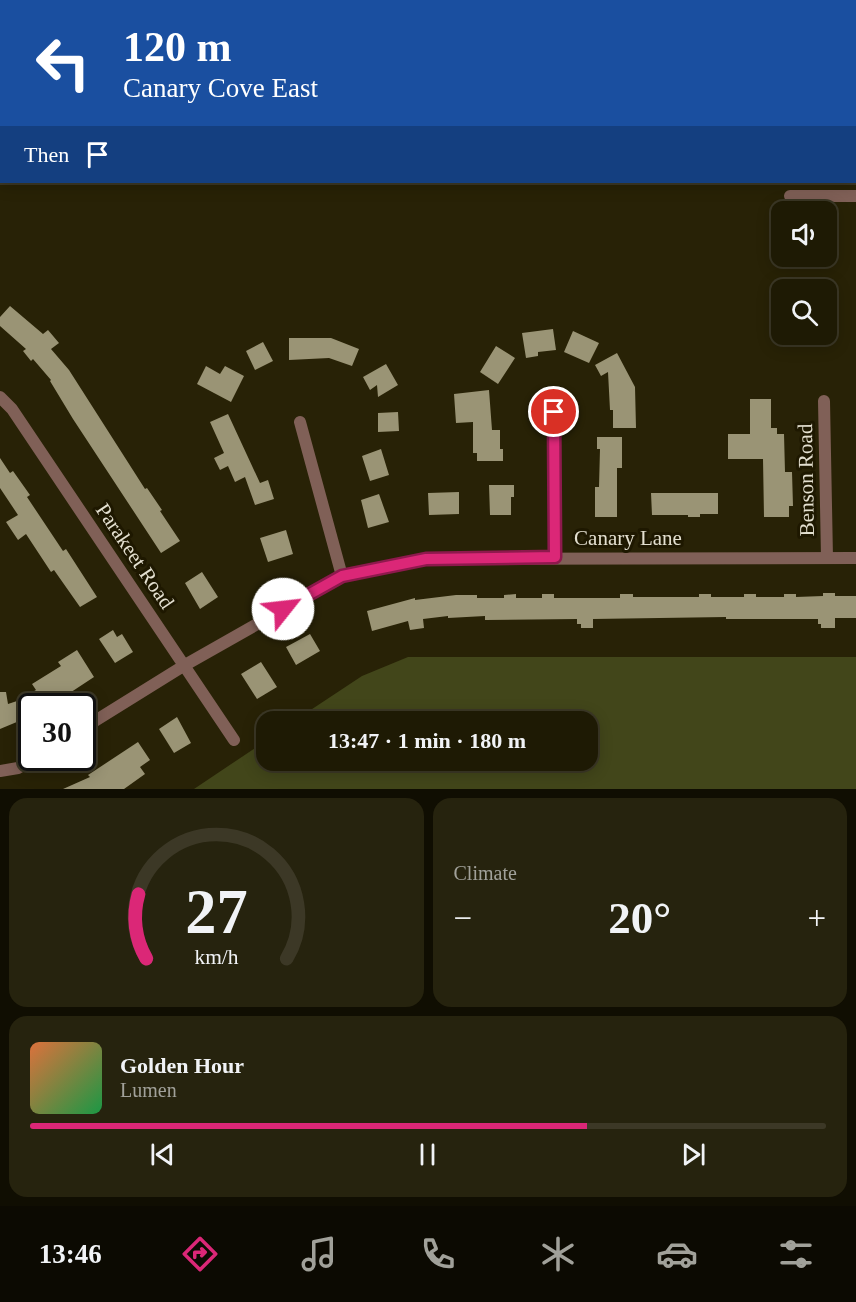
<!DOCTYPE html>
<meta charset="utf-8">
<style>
:root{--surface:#1e1a04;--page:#26230e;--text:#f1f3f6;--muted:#a1a19a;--line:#3c3826;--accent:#db2777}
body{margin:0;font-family:"Times New Roman",serif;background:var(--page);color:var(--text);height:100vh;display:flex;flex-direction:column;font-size:22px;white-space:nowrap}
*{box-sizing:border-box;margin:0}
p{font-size:20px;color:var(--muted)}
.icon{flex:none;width:33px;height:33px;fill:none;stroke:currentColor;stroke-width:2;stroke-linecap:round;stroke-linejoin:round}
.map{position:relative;height:789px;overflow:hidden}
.drawer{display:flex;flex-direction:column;gap:9px;padding:9px;background:#100e02;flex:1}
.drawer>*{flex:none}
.top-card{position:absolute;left:0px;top:0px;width:856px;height:183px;box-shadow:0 3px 15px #0003,0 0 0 2px var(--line);background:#1a4fa0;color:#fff;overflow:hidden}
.buttons{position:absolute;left:771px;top:201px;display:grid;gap:12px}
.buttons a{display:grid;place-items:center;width:66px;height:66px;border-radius:12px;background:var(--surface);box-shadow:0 3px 15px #0003,0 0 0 2px var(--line);font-size:30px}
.speed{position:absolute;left:18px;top:693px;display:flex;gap:12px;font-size:30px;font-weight:700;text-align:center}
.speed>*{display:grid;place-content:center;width:78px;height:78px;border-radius:50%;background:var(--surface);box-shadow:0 3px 15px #0003,0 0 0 2px var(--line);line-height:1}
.speed .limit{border:3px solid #111;border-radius:9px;background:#fff;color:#111}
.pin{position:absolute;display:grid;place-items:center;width:51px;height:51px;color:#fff;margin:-26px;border:3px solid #fff;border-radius:50%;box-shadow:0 2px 6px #0007}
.me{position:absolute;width:66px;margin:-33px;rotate:61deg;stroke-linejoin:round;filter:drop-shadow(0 0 4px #0008)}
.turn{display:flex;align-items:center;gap:21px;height:126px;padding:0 24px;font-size:27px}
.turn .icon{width:78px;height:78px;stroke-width:2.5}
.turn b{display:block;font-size:42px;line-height:51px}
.then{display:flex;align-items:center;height:57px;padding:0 24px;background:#0003;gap:12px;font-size:22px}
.big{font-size:45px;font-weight:800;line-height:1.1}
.drawer .tile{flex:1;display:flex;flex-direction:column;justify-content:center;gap:9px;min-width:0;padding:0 21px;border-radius:18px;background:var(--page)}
.drawer .dial{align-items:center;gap:0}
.dial svg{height:156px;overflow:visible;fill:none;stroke:var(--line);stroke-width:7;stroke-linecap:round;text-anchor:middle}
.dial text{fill:var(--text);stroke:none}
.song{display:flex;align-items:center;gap:18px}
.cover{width:72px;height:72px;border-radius:9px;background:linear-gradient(135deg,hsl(20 70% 55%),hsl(140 70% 35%))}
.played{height:6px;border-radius:3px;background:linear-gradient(90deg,var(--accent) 70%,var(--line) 70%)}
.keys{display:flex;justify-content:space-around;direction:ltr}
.heat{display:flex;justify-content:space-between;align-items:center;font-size:33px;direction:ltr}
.drawer .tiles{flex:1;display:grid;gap:9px;grid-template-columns:1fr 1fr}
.tile:last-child{grid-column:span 2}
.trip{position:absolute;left:256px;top:711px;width:342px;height:60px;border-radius:18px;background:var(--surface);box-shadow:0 3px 15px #0003,0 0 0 2px var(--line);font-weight:800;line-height:60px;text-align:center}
.dock{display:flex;height:96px;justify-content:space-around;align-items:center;background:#0c0a02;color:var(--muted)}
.dock .icon{width:42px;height:42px}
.dock .selected{color:var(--accent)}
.dock b{font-size:27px;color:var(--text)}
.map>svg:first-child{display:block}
.green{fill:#42461a}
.building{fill:#9a9475}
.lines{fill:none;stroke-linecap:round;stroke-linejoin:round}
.street{stroke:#806057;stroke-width:12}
.route-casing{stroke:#8e194d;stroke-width:15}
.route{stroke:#db2777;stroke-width:10}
.labels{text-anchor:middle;stroke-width:6;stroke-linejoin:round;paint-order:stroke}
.street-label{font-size:21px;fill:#e4e0d0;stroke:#1e1800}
</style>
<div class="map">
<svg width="856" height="789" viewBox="0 0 856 789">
<rect width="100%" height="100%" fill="#282206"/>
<path class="green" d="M408 657H856V789H194L267 740V760H588V722L294 721 362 676Z"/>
<path class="building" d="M10 306 43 334 48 330 59 343 51 349 69 370 145 489 147 488 162 510 160 511 180 541 161 553 73 419 50 381 51 380 33 359 31 361 23 351 26 349 0 326V317Z
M553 329 556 350 538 352V356L526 358 522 333Z
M573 331 599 343 589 363 564 352Z
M289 338H331L359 349 352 366 329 358 289 360Z
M263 342 273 361 255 370 246 351Z
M496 346 515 358 498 384 480 372Z
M617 353 635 387 636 428H613V410H610L608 372 601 376 595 365Z
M386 364 398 385 378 397 377 385 370 390 363 377Z
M206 366 220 374 225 366 244 376 231 402 197 384Z
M489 390 492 430H500V449H503V461H477V453H473V422L456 423 454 394Z
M750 399H771V428H777V434H784L785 472H792L793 506H789V517H764L763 459H728V434H750Z
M398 412 399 431 378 432V413Z
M228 414 260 483 268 480 274 499 255 505 245 477 235 482 228 466 220 470 214 458 224 453 210 422Z
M597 437H622V468H617V517H595V487H599L600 449H597Z
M381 449 389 475 370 481 362 456Z
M0 458 10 473 13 471 30 495 27 497 63 551 66 549 97 597 80 607 54 570 51 572 26 534 18 540 6 522 18 515 0 488Z
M489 485H514V497H511V515H490Z
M459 492V514L429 515 428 493Z
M651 493H718V514H700V517H688V515H652Z
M379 494 389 522 368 528 361 500Z
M286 530 293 554 268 562 260 538Z
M202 572 218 597 200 609 185 583Z
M823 593H835V596H856V618H835V628H821V624H818V619H726V617L593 619V628H581V624H577V619L485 620V616L448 618V616L423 619 424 628 410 630 408 621 372 631 367 611 415 598V600L456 595H477V598H504V595L516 594V598H542V594H554V598H620V594H633V597H699V594H711V597H744V594H756V597H784V594H796V597L823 596Z
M113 630 117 637 122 634 133 652 115 663 99 639Z
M310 634 320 651 296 665 286 647Z
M77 650 94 677 50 706H20L24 719 0 729V692H6L8 704 17 701 36 690 32 684 61 666 58 662Z
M261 662 277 687 257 699 241 674Z
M177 717 191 743 174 753 159 729Z
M138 742 150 760 140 767 145 774 124 789H63L90 777 88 775Z"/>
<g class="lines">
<path class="street" d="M790 196H856
M0 397 12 409 234 740
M824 401 827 558
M554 412 555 557
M300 422 342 576
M82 729 185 665 342 576 427 559 856 558
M0 771 18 768 36 758"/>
</g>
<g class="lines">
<defs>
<path id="route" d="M283 609 342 576 426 559 555 557 554 412"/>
</defs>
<use href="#route" class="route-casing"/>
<use href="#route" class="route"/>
</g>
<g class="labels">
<g class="street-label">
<text transform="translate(806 480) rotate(-91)" y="7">Benson Road</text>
<text x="628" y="545">Canary Lane</text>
<text transform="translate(135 556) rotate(56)" y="7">Parakeet Road</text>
</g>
</g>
</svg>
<div class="buttons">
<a><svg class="icon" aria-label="sound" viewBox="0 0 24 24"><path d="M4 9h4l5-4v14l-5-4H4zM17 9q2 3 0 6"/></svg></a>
<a><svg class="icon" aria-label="search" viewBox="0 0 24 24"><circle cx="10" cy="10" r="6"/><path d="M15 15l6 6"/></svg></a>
</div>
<div class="speed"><div class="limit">30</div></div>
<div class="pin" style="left:554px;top:412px;background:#d93025"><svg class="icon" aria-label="arrive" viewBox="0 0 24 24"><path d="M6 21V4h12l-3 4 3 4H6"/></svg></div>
<svg class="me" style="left:283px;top:609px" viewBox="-20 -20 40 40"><circle r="19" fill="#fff"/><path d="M0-13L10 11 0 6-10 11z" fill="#db2777"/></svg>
<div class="trip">13:47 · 1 min · 180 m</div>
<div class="top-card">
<div class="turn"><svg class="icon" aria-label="left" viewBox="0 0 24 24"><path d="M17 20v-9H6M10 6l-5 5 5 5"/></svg><div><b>120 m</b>Canary Cove East</div></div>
<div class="then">Then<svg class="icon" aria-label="arrive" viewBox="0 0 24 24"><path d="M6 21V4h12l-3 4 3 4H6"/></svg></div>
</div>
</div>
<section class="drawer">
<div class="tiles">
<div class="tile dial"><svg viewBox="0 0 100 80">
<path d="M14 69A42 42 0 1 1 86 69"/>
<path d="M14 69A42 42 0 0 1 10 36" stroke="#db2777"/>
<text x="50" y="56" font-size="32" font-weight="700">27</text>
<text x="50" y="72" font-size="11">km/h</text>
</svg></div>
<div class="tile"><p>Climate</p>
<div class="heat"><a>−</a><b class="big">20°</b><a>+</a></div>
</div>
<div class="tile">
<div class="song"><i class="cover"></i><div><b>Golden Hour</b><p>Lumen</p></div></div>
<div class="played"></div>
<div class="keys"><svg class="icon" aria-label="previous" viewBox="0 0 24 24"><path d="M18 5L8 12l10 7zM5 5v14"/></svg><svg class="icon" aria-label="pause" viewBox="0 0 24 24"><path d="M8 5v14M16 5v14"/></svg><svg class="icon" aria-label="next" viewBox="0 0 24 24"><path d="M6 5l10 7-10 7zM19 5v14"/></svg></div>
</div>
</div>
</section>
<nav class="dock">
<b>13:46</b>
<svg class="icon selected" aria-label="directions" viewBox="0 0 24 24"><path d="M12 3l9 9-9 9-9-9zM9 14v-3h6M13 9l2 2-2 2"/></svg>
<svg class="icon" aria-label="music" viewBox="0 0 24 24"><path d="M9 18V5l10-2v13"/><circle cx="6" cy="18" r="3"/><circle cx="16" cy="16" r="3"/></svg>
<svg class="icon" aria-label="phone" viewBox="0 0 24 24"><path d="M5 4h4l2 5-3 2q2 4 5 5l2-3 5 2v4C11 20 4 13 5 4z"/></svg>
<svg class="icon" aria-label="climate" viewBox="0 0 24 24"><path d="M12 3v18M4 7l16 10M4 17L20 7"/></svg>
<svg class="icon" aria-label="car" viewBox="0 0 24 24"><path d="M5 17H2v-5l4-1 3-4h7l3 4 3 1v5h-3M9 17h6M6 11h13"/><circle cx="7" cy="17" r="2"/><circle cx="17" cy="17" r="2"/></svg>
<svg class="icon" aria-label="filters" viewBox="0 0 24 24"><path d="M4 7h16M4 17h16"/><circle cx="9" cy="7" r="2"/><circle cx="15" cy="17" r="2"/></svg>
</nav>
